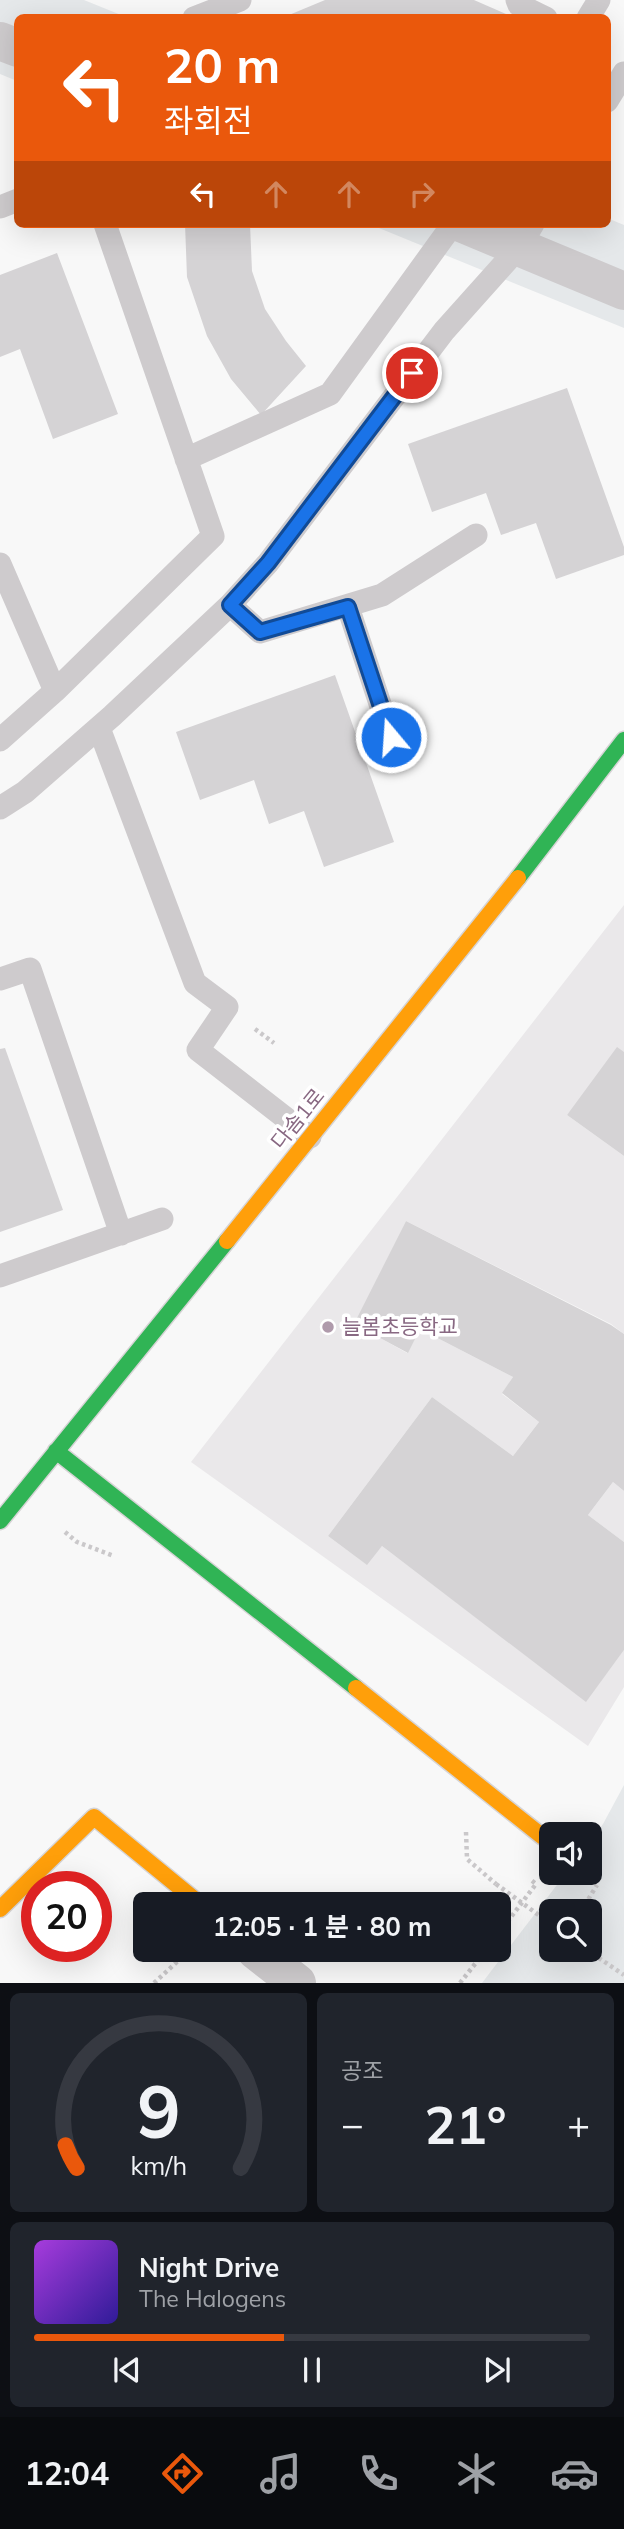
<!DOCTYPE html>
<html lang="ko">
<meta charset="utf-8">
<style>
:root{--surface:#171b24;--page:#20242c;--text:#f1f3f6;--muted:#9ea1a6;--line:#363941;--accent:#ea580c}
body{margin:0;font-family:Mulish,"Noto Sans KR",sans-serif;background:var(--page);color:var(--text);height:100vh;display:flex;flex-direction:column;font-size:26px;white-space:nowrap}
*{box-sizing:border-box;margin:0}
p{font-size:23px;color:var(--muted)}
.icon{flex:none;width:38px;height:38px;fill:none;stroke:currentColor;stroke-width:2;stroke-linecap:round;stroke-linejoin:round}
.map{position:relative;height:1983px;overflow:hidden}
.panel{display:flex;flex-direction:column;gap:10px;padding:10px;background:#0d0f14;flex:1}
.panel>*{flex:none}
.banner{position:absolute;left:14px;top:14px;width:597px;height:214px;border-radius:10px;box-shadow:0 7px 28px #0002;background:#ea580c;color:#fff;overflow:hidden}
.tools{position:absolute;left:539px;top:1822px;display:grid;gap:14px}
.tools a{display:grid;place-items:center;width:63px;height:63px;border-radius:10px;background:var(--surface);box-shadow:0 7px 28px #0002;font-size:35px}
.speed{position:absolute;left:21px;top:1871px;display:flex;gap:14px;font-size:35px;font-weight:700;text-align:center}
.speed>*{display:grid;place-content:center;width:91px;height:91px;border-radius:50%;background:var(--surface);box-shadow:0 7px 28px #0002;line-height:1}
.speed .limit{border:10px solid #d22;background:#fff;color:#111}
.pin{position:absolute;display:grid;place-items:center;width:60px;height:60px;color:#fff;margin:-30px;border:4px solid #fff;border-radius:50%;box-shadow:0 2px 7px #0007}
.me{position:absolute;width:77px;margin:-38px;rotate:342deg;stroke-linejoin:round;filter:drop-shadow(0 0 5px #0008)}
.turn{display:flex;align-items:center;gap:24px;height:147px;padding:0 35px;font-size:32px}
.turn .icon{width:91px;height:91px;stroke-width:2.5}
.turn b{display:block;font-size:49px;line-height:60px}
.lanes{display:flex;align-items:center;height:66px;padding:0 35px;background:#0003;justify-content:center;gap:35px;direction:ltr}
.lanes .off{opacity:.35}
.big{font-size:52px;font-weight:700;line-height:1.1}
.panel .tile{flex:1;display:flex;flex-direction:column;justify-content:center;gap:10px;min-width:0;padding:0 24px;border-radius:10px;background:var(--page)}
.panel .dial{align-items:center;gap:0}
.dial svg{height:182px;overflow:visible;fill:none;stroke:var(--line);stroke-width:7;stroke-linecap:round;text-anchor:middle}
.dial text{fill:var(--text);stroke:none}
.song{display:flex;align-items:center;gap:21px}
.cover{width:84px;height:84px;border-radius:10px;background:linear-gradient(135deg,hsl(280 70% 55%),hsl(250 70% 35%))}
.played{height:7px;border-radius:4px;background:linear-gradient(90deg,var(--accent) 45%,var(--line) 45%)}
.keys{display:flex;justify-content:space-around;direction:ltr}
.heat{display:flex;justify-content:space-between;align-items:center;font-size:38px;direction:ltr}
.panel .tiles{flex:1;display:grid;gap:10px;grid-template-columns:1fr 1fr}
.tile:last-child{grid-column:span 2}
.trip{position:absolute;left:133px;top:1892px;width:378px;height:70px;border-radius:10px;background:var(--surface);box-shadow:0 7px 28px #0002;font-weight:700;line-height:70px;text-align:center}
.dock{display:flex;height:112px;justify-content:space-around;align-items:center;background:#090b0e;color:var(--muted)}
.dock .icon{width:49px;height:49px}
.dock .active{color:var(--accent)}
.dock b{font-size:32px;color:var(--text)}
.map>svg:first-child{display:block}
.built{fill:#eae8ea}
.green{fill:#e5e8ea;fill-rule:evenodd}
.building{fill:#d5d3d5}
.lines{fill:none;stroke-linecap:round;stroke-linejoin:round}
.fast-casing{stroke:#d6d4d5;stroke-width:19}
.slow-casing{stroke:#d6d4d5;stroke-width:19}
.path{stroke:#cac8ca;stroke-width:4.5;stroke-dasharray:3.5 3.5;stroke-linecap:butt}
.lane{stroke:#cecbcd;stroke-width:23}
.street{stroke:#cecbcd;stroke-width:38}
.fast{stroke:#30b455;stroke-width:16}
.slow{stroke:#ff9f0a;stroke-width:16}
.path-bridge{stroke:#cac8ca;stroke-width:4.5;stroke-dasharray:3.5 3.5;stroke-linecap:butt}
.route-casing{stroke:#114b97;stroke-width:18}
.route{stroke:#1a73e8;stroke-width:12}
.poi-dot{fill:#af9aab;stroke:#fff;stroke-width:2.5}
.labels{text-anchor:middle;stroke-width:7;stroke-linejoin:round;paint-order:stroke}
.street-label{font-size:21px;fill:#886882;stroke:#fff}
.poi-label{font-size:21px;fill:#886882;stroke:#fff;text-anchor:start}
</style>
<div class="map">
<svg width="624" height="1983" viewBox="0 0 624 1983">
<rect width="100%" height="100%" fill="#f8f8f8"/>
<path class="built" d="M624 905V1052L567 1115 624 1156V1334L611 1324 406 1221 355 1324 407 1353 420 1329 513 1377 502 1394 539 1422 513 1456 432 1397 328 1536 366 1564 382 1546 586 1701 624 1650V1687L588 1746 191 1462Z
M613 1482 624 1491V1542L588 1515Z"/>
<path class="green" d="M0 0H84L126 17 18 18 17 81 0 74Z
M607 218 624 225V328L369 224H607Z
M624 1785V1983H482L566 1873 590 1872V1842L603 1824ZM551 1911H590V1950H551Z"/>
<path class="building" d="M325 0H474L515 18H290L289 15Z
M185 224H250L252 271 265 309 286 341 306 366 261 415 231 379 207 336 187 277Z
M57 253 118 414 53 439 20 349 0 357V275Z
M567 388 624 547V555L556 579 536 523 501 535 486 493 432 512 408 444Z
M335 675 394 842 324 867 304 811 269 824 254 780 200 800 176 732Z
M617 1047 624 1052V1156L567 1115Z
M5 1048 63 1210 0 1232V1049Z
M406 1221 611 1325 624 1334V1491L613 1482 588 1515 624 1542V1650L586 1702 382 1546 367 1565 328 1536 432 1397 513 1456 539 1422 502 1393 513 1377 420 1329 408 1353 354 1324Z"/>
<g class="lines">
<defs>
<path id="fast" d="M518 878 624 740
M56 1451 356 1688
M0 1521 227 1241"/>
<path id="slow" d="M227 1241 518 878
M356 1688 543 1837
M0 1909 94 1817 200 1904"/>
</defs>
<use href="#fast" class="fast-casing"/>
<use href="#slow" class="slow-casing"/>
<path class="path" d="M255 1029 274 1043
M65 1532 77 1542 114 1556
M466 1832 467 1859 496 1884
M581 1911 597 1885
M499 1933 536 1884 531 1880
M587 1950 624 1975
M154 1983 190 1950
M460 1983 486 1950"/>
<path class="lane" d="M517 0 519 5 546 18
M194 18 240 0
M588 18 599 0
M607 101 624 73
M0 207 18 200
M186 459 330 394 453 224
M0 564 55 691
M230 605 260 632 382 595 476 535
M348 607 391 737
M99 728 195 983 227 1007 198 1050 310 1137
M0 740 55 691 213 536 105 224
M0 808 25 792 112 716 230 605 268 563 444 331 520 246 533 224
M0 979 30 969 121 1234
M0 1276 162 1219"/>
<path class="street" d="M0 41 18 48
M463 224 624 291
M255 1950 297 1983"/>
<use href="#fast" class="fast"/>
<use href="#slow" class="slow"/>
<path class="path-bridge" d="M496 1884 551 1924"/>
</g>
<g class="lines">
<defs>
<path id="route" d="M391 737 348 607 260 632 230 605 268 563 412 373"/>
</defs>
<use href="#route" class="route-casing"/>
<use href="#route" class="route"/>
</g>
<circle class="poi-dot" cx="328" cy="1327" r="7"/>
<g class="labels">
<g class="street-label">
<text transform="translate(298 1119) rotate(-51)" y="7">다솜1로</text>
</g>
<g class="poi-label">
<text x="342" y="1334">늘봄초등학교</text>
</g>
</g>
</svg>
<div class="tools">
<a><svg class="icon" aria-label="sound" viewBox="0 0 24 24"><path d="M4 9h4l5-4v14l-5-4H4zM17 9q2 3 0 6"/></svg></a>
<a><svg class="icon" aria-label="search" viewBox="0 0 24 24"><circle cx="10" cy="10" r="6"/><path d="M15 15l6 6"/></svg></a>
</div>
<div class="speed"><div class="limit">20</div></div>
<div class="pin" style="left:412px;top:373px;background:#d93025"><svg class="icon" aria-label="arrive" viewBox="0 0 24 24"><path d="M6 21V4h12l-3 4 3 4H6"/></svg></div>
<svg class="me" style="left:391px;top:737px" viewBox="-20 -20 40 40"><circle r="17" fill="#1a73e8" stroke="#fff" stroke-width="3"/><path d="M0-11L8 9 0 5-8 9z" fill="#fff"/></svg>
<div class="trip">12:05 · 1 분 · 80 m</div>
<div class="banner">
<div class="turn"><svg class="icon" aria-label="left" viewBox="0 0 24 24"><path d="M17 20v-9H6M10 6l-5 5 5 5"/></svg><div><b>20 m</b>좌회전</div></div>
<div class="lanes"><svg class="icon" aria-label="left" viewBox="0 0 24 24"><path d="M17 20v-9H6M10 6l-5 5 5 5"/></svg><svg class="icon off" aria-label="ahead" viewBox="0 0 24 24"><path d="M12 20V5M6 11l6-6 6 6"/></svg><svg class="icon off" aria-label="ahead" viewBox="0 0 24 24"><path d="M12 20V5M6 11l6-6 6 6"/></svg><svg class="icon off" aria-label="right" viewBox="0 0 24 24"><path d="M7 20v-9h11M14 6l5 5-5 5"/></svg></div>
</div>
</div>
<section class="panel">
<div class="tiles">
<div class="tile dial"><svg viewBox="0 0 100 80">
<path d="M14 69A42 42 0 1 1 86 69"/>
<path d="M14 69A42 42 0 0 1 9 59" stroke="#ea580c"/>
<text x="50" y="56" font-size="32" font-weight="700">9</text>
<text x="50" y="72" font-size="11">km/h</text>
</svg></div>
<div class="tile"><p>공조</p>
<div class="heat"><a>−</a><b class="big">21°</b><a>+</a></div>
</div>
<div class="tile">
<div class="song"><i class="cover"></i><div><b>Night Drive</b><p>The Halogens</p></div></div>
<div class="played"></div>
<div class="keys"><svg class="icon" aria-label="previous" viewBox="0 0 24 24"><path d="M18 5L8 12l10 7zM5 5v14"/></svg><svg class="icon" aria-label="pause" viewBox="0 0 24 24"><path d="M8 5v14M16 5v14"/></svg><svg class="icon" aria-label="next" viewBox="0 0 24 24"><path d="M6 5l10 7-10 7zM19 5v14"/></svg></div>
</div>
</div>
</section>
<nav class="dock">
<b>12:04</b>
<svg class="icon active" aria-label="directions" viewBox="0 0 24 24"><path d="M12 3l9 9-9 9-9-9zM9 14v-3h6M13 9l2 2-2 2"/></svg>
<svg class="icon" aria-label="music" viewBox="0 0 24 24"><path d="M9 18V5l10-2v13"/><circle cx="6" cy="18" r="3"/><circle cx="16" cy="16" r="3"/></svg>
<svg class="icon" aria-label="phone" viewBox="0 0 24 24"><path d="M5 4h4l2 5-3 2q2 4 5 5l2-3 5 2v4C11 20 4 13 5 4z"/></svg>
<svg class="icon" aria-label="climate" viewBox="0 0 24 24"><path d="M12 3v18M4 7l16 10M4 17L20 7"/></svg>
<svg class="icon" aria-label="car" viewBox="0 0 24 24"><path d="M5 17H2v-5l4-1 3-4h7l3 4 3 1v5h-3M9 17h6M6 11h13"/><circle cx="7" cy="17" r="2"/><circle cx="17" cy="17" r="2"/></svg>
</nav>
